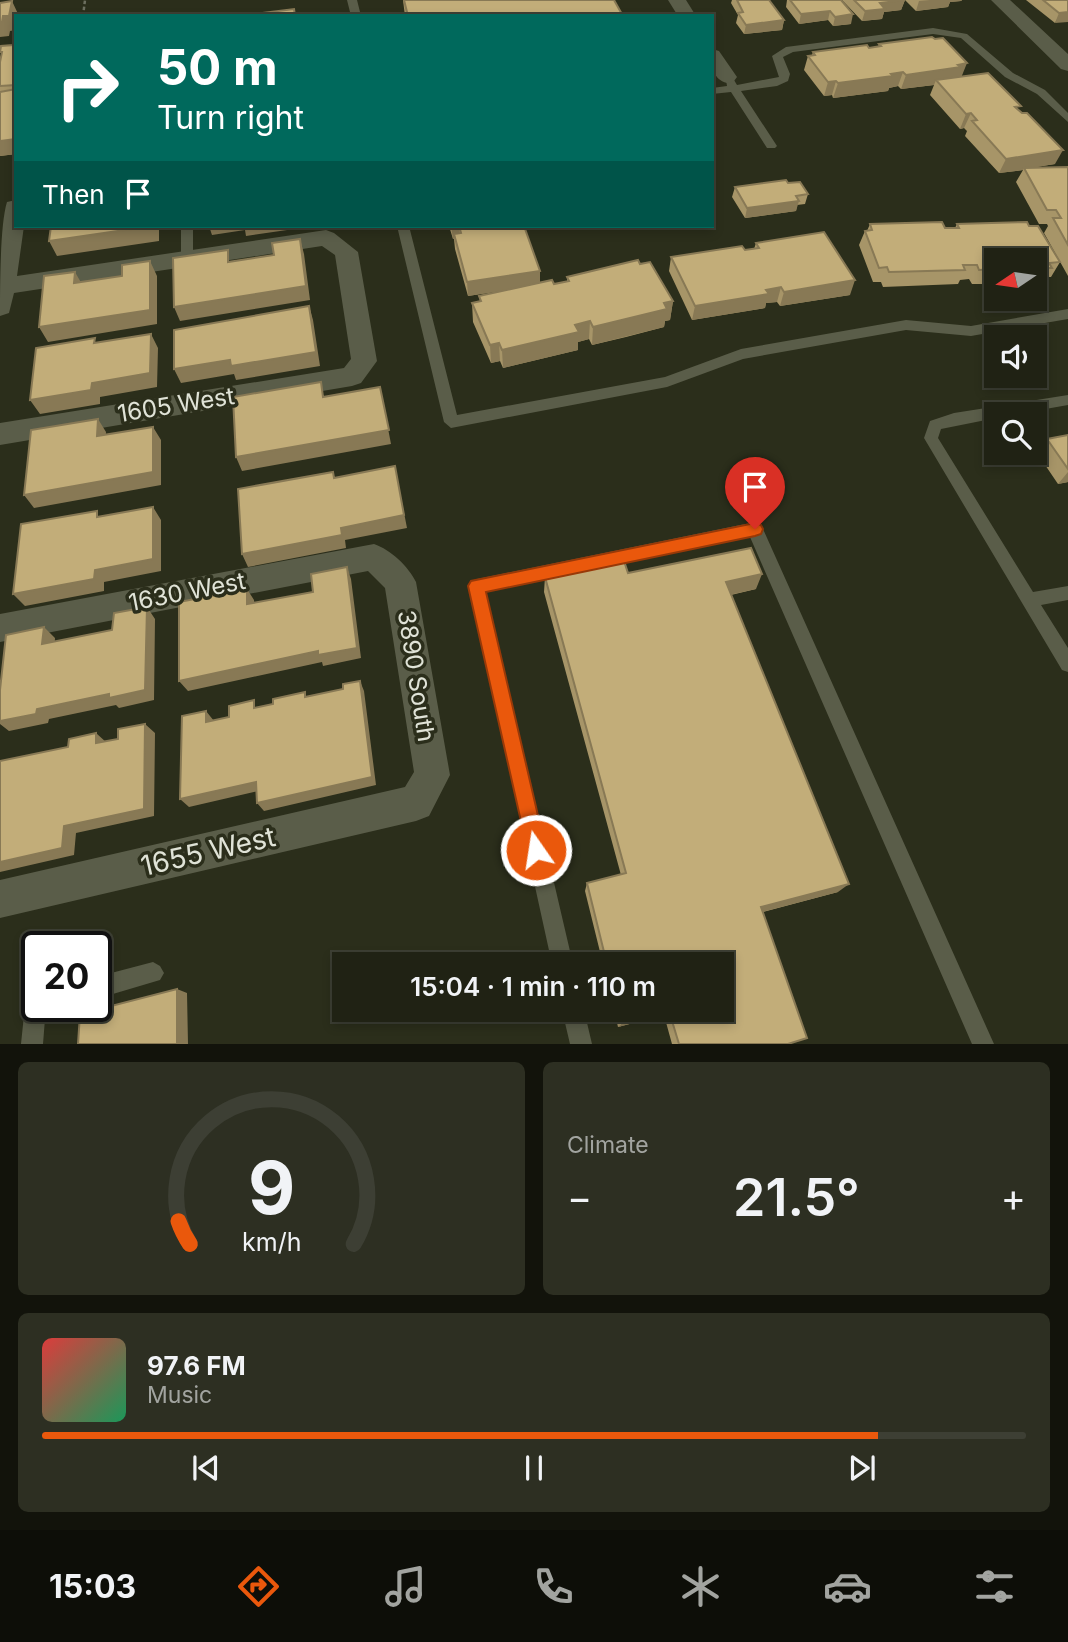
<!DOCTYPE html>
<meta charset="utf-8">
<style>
:root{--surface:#202214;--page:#2d2f22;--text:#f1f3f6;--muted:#a2a4a0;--line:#3d3f34;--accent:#ea580c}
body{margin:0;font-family:Inter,sans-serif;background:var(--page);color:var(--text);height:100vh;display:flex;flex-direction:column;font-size:26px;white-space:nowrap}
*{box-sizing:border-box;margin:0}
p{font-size:23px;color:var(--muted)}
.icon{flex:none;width:38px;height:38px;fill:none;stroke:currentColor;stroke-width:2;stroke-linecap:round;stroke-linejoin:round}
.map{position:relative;height:1044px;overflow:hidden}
.details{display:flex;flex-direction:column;gap:18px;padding:18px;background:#12130b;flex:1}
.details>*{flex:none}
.banner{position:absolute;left:14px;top:14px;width:700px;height:214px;border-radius:0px;box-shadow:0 4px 10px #0003,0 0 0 2px var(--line);background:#00695c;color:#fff;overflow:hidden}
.needle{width:46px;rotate:257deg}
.controls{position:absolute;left:984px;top:248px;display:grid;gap:14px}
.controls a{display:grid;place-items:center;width:63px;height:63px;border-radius:0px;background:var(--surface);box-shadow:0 4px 10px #0003,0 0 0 2px var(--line);font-size:35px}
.speed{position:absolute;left:21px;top:931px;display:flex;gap:14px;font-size:35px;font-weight:700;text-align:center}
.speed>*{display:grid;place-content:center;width:91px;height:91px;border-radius:50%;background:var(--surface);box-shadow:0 4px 10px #0003,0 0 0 2px var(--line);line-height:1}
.speed .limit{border:4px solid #111;border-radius:10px;background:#fff;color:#111}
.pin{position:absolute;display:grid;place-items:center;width:60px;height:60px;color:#fff;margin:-72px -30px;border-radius:50% 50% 50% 0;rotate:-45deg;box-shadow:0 0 7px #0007}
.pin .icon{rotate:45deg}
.me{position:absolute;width:77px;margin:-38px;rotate:347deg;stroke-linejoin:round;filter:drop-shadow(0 0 5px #0008)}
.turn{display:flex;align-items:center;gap:24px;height:147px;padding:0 28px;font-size:32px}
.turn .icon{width:91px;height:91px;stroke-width:2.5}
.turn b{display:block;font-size:49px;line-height:60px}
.then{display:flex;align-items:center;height:66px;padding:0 28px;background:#0003;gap:14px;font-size:26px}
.big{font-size:52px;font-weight:600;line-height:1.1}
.details .tile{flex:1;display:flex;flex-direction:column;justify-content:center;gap:10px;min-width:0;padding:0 24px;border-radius:10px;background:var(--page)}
.details .dial{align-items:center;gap:0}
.dial svg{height:182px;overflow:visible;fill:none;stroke:var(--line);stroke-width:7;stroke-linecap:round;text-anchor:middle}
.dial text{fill:var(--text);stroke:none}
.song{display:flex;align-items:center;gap:21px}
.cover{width:84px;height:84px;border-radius:10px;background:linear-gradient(135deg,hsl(0 70% 55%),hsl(150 70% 35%))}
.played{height:7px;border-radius:4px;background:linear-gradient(90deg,var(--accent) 85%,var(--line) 85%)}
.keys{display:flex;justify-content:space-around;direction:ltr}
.heat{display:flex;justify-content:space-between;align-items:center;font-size:38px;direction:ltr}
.details .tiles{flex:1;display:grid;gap:18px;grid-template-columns:1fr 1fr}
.tile:last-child{grid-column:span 2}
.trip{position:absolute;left:332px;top:952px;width:402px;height:70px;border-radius:0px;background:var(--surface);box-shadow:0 4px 10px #0003,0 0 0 2px var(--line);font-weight:600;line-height:70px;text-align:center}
.menu{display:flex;height:112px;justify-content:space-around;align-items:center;background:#0d0e08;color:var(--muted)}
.menu .icon{width:49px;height:49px}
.menu .selected{color:var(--accent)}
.menu b{font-size:32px;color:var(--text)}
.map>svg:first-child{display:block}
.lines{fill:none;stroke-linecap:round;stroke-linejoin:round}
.path{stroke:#6c6f5f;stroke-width:2.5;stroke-dasharray:3.5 2.5;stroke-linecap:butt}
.lane{fill:#5a5d49;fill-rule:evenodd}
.street{fill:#5a5d49;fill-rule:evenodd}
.wall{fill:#a79568}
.shaded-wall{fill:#887955}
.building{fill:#c2ad79;stroke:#887955;stroke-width:2}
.route{fill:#ea580c;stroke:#983908;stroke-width:2}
.labels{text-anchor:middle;stroke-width:7;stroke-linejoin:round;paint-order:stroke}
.street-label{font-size:24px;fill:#e0e3d7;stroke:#2b2e1b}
.near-street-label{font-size:28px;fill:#e0e3d7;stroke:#2b2e1b}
</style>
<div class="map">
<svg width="1068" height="1044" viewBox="0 0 1068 1044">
<rect width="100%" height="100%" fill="#2b2e1b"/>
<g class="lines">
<path class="path" d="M83 16 85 0"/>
<path class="lane" d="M347 0H357L361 16H351Z
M933 28 967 34 1013 73 1045 90 1068 113V122L1037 94 1005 77 961 38 933 34 793 52 783 57 790 74 788 81 777 86 741 91 777 146 775 148H767L731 92 712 94V88L727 86 726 80H734L737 85 779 77 772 56 786 47Z
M181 226H193V259L187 263 181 259Z
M397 226H409L457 415 665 377 741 349 906 320 971 326 1068 309V319L971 336 906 330 743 359 667 387 451 428 444 422Z
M1068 395V405L1012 415H996V418L941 429 938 438 1033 592 1068 586V600L1041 605 1068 648V672L1062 670 924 438 930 421 954 413Z
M755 522 761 524 763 529 994 1044H972L750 537 486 591 573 964H552L469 586 471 581 477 579Z
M153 962 160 966 164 973 160 980 96 999V977Z
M37 997V1006H53L45 1019 43 1044H21L24 1015Z
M562 1010H584L592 1044H570Z"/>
<path class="street" d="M668 0H686L696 16H678Z
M991 0H1010L1068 54V71L1061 69Z
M712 49 719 51 737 77 734 81 727 83C711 79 712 63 712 49Z
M16 200V226H24L17 276 326 230 334 233 358 252 377 361 361 383 352 386 0 445V423L344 368 351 359 335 255 322 246 14 293 9 313 0 316C0 288 0 224 7 202Z
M374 544C391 550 408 566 416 582L450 775 429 816 416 821 0 918V880L405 787 414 772 385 588 368 571 0 642V614Z"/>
</g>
<path class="wall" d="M403 0H614L623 16H405Z
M732 0H769L784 20 782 30 744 34 736 23 738 15 731 3Z
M787 0H841L851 24 833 26 828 20 799 24 786 7Z
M842 0H905L901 10 884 12 882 19 862 21Z
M905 0H962L961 1 950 2 948 7 916 11Z
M1026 0H1068L1055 23Z
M16 42V154L0 156V62L1 56Z
M879 44 962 76 1019 110 1055 164 1036 167H1068V276L1044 233 1048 226 1047 224H1039L1016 182 1023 170 999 173 965 136 967 131 964 128 960 129 930 95 934 85 901 89 898 86 889 88 888 91 833 98 832 95 824 96 804 70 808 56 812 55 813 52 869 48 878 47Z
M788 183 808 194 805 204 797 205 796 211 745 218 732 197 735 187Z
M870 224 945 228H955L957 224 1029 226 1060 262 1051 277H1046L1043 282H1034V261H996V284H972L969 279 960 280 958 284 883 287 881 282H873L859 245 865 231H867Z
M449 226H524L540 271V283L554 284 567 281V277L640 264 673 301 670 320 665 321 664 327 626 337 592 345 589 339 578 342V350L503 368 500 361 491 363 473 322 472 303 480 301 479 296 506 290 468 296 455 249 454 239H453Z
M756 243 850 295 780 306 777 302 766 303 765 308 692 320 669 271 671 257 754 249Z
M1068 435V482L1058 484 1037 453 1047 439Z
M628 573 756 589 731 595 838 892 763 912 788 1044H672L664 1015 618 1027 614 1010H723V964H603L585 891 587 883 621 875 544 592 545 577Z"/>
<path class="shaded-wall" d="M905 0 901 10 884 12 882 19 862 21 865 11 880 3Z
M930 0H962L961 1 950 2 948 7 916 11 919 1Z
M12 1 19 16H16V30L10 31 9 36 0 37V22Z
M830 11 828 20 799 24 801 14Z
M1068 12V22L1055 23 1059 13Z
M853 14 851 24 833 26 835 17Z
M784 20 782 30 744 34 746 25Z
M967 63 961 78 936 80 934 85 901 89 906 75Z
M903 72 898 86 889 88 888 91 833 98 838 83Z
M836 81 832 95 824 96 828 82Z
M971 113 964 128 960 129 966 114Z
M16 139V154L0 156V141Z
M1063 150 1055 164 1024 169V168L1023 170 999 173 1006 159Z
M799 201 796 211 745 218 747 208Z
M152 226H159V241L57 256 49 241Z
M209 226H315L246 236 245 230 212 235Z
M451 226H459L460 238 454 234V239H453Z
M300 239 304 254 310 300 180 321 174 307 306 286Z
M150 261 157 276V324L48 342 39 327Z
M540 271V285L468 296 467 282Z
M75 272 83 286 74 283Z
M855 280 850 295 780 306 784 292Z
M781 287 777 302 766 303 765 308 692 320 695 306Z
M673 301 670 320 665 321 664 327 592 345 593 327Z
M309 306 313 320 320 366 236 380 234 374 181 383 174 369Z
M590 321 589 339 578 342V350L503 368 502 350 575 325Z
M151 334 158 348 157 387 100 397V404L40 414 30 400 92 383Z
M499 343 500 361 491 363 490 345Z
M380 387 391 444 242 471 236 457Z
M98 419 106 432 105 450 97 436Z
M153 427 161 440V485L34 508 24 495Z
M395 466 407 528 345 540 346 548 248 567 242 554 341 528Z
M1068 472V482L1058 484Z
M153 507 161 520V571L104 582V591L25 606 13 594 95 570Z
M347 567 351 579 361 658 323 666 322 662 188 691 179 681 318 651Z
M762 574 756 589 720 597 726 582Z
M247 589 254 600V615L247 604Z
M147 607 155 619 154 700 119 708 116 705 49 719 48 723 9 731 0 724V721L37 709Z
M44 627 55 638 54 654 42 644Z
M360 681 364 691 376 785 264 811 257 803Z
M206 711 214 721 206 722Z
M145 724 155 733 154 816 76 833 74 855 0 872V862L64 826Z
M96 733 107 743H96Z
M256 782 263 790 189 807 180 799Z
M849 884 838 892 754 914 761 907Z
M177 989 187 993 188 1044H177Z
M669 1011 664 1015 618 1027 622 1024Z"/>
<path class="building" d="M404 0H614L623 16H408Z
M737 0H769L784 20 746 25 738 13 743 12Z
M790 0H841L853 14 835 17 830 11 801 14Z
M854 0H905L880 3 885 9 865 11Z
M1043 0H1068V12L1059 13Z
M12 1 9 16H3L2 22H0V3Z
M294 9 295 16H239Z
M932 37 935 39 943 38 967 63 958 65 961 67 906 75 903 72 891 74 893 76 838 83 836 81 828 82 808 56 815 55 813 52 867 45 869 48 881 46 879 44Z
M13 42H16V85L0 86V62L2 52H0L1 46 13 45Z
M988 73 1021 106 1015 107 1022 113H1027L1063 150 1006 159 972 121 977 120 971 113 966 114 936 80Z
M16 89V139L0 141V92Z
M1068 167V245L1053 218H1061L1056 210H1047L1024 168Z
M786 180 788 183 800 182 808 194 796 196 799 201 747 208 735 187Z
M942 222 945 228H959L957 224 1027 222 1029 226H1038L1060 262 1049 263 1052 268H1034V261H996V269L979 270 977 265H963L965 270 889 272 887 267 879 268 865 231 872 230 870 224Z
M51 226H152L49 241Z
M459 226H524L540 271 467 282 454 234 461 233Z
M824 232 855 280 784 292 781 287 766 290 769 294 695 306 671 257 742 246 745 250 759 248 756 243Z
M300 239 306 286 174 307 173 258 228 250V262L274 255 272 243Z
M638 260 640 264 650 262 673 301 664 303 667 309 593 327 590 321 575 325 579 332 502 350 499 343 490 345 472 303 481 301 479 296 552 280 554 284 569 281 567 277Z
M150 261V310L39 327 44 276 75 272 74 283 122 276V265Z
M309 306 316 352 231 366 230 360 174 369V330Z
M151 334 150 373 92 383 91 390 30 400 36 348 95 338 94 343Z
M321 382 323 397 380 387 389 430 236 457 233 397Z
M98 419 97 436 153 427V472L24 495 31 430Z
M1068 435V469L1047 439Z
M395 466 404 515 341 528 342 535 242 554 238 489 333 472 334 478Z
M153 507V559L95 570 94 579 13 594 21 524 97 511V517Z
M751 548 762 574 726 582 849 884 761 907 807 1038 788 1044H679L669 1011 622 1024 618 1010H723V964H607L587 883 626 873 545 577 624 561 628 573Z
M347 567 357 648 318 655V651L179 681V602L247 589V604L313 592 311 574Z
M147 607 145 690 109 698V694L37 709 36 714 0 721V690L6 635 44 627 42 644 112 630 114 613Z
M360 681 372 777 257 803 256 782 180 799 182 716 206 711V722L229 717V706L254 700V708L273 704V699L305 692V697L343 689V684Z
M145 724 144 809 64 826 62 848 0 862V761L68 747 69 739 96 733V743L118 739V729Z
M177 989V1044H78L80 1014Z"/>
<path class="route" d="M755 523 761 525 763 529 761 534 755 536 486 592 546 850 543 857 536 860 529 857 468 586 471 581Z"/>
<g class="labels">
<g class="street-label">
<text transform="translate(176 405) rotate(-9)" y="8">1605 West</text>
<text transform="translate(187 592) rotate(-11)" y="8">1630 West</text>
<text transform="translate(416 676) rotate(81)" y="8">3890 South</text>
</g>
<g class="near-street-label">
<text transform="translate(208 851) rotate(-13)" y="10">1655 West</text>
</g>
</g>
</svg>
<div class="controls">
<a><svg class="needle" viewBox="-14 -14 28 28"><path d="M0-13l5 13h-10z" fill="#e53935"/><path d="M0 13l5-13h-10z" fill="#a2a4a0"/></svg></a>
<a><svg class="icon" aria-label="sound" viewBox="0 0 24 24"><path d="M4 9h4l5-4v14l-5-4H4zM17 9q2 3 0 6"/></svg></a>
<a><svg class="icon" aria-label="search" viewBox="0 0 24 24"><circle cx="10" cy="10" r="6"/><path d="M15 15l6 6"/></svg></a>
</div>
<div class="speed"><div class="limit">20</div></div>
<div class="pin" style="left:755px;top:529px;background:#d93025"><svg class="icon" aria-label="arrive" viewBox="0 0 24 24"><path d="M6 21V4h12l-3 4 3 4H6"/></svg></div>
<svg class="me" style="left:536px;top:850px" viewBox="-20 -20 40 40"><circle r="17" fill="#ea580c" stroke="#fff" stroke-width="3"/><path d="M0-11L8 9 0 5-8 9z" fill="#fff"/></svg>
<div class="trip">15:04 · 1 min · 110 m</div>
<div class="banner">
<div class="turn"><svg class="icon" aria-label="right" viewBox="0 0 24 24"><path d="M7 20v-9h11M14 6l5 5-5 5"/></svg><div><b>50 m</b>Turn right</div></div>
<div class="then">Then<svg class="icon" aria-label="arrive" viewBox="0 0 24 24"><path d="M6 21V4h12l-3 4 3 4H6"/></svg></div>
</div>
</div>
<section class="details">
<div class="tiles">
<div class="tile dial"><svg viewBox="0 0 100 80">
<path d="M14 69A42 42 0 1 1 86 69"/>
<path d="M14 69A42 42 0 0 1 9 59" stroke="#ea580c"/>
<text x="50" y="56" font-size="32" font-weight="700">9</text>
<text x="50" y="72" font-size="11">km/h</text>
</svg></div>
<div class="tile"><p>Climate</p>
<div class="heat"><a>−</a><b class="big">21.5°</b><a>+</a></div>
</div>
<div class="tile">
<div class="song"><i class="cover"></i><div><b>97.6 FM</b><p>Music</p></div></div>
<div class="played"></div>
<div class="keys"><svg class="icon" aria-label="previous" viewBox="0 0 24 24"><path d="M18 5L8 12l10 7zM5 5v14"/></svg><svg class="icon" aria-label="pause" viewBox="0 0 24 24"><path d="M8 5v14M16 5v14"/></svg><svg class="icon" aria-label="next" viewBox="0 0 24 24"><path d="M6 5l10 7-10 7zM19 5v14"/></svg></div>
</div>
</div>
</section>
<nav class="menu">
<b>15:03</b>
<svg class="icon selected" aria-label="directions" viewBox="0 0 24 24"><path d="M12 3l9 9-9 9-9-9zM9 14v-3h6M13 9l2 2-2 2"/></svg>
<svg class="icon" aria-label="music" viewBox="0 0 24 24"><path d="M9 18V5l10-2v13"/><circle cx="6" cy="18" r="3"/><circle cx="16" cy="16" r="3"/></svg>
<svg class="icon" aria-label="phone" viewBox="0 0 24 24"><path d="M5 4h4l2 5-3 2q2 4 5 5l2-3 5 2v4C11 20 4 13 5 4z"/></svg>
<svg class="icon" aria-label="climate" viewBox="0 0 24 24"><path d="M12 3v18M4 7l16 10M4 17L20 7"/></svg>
<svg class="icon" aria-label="car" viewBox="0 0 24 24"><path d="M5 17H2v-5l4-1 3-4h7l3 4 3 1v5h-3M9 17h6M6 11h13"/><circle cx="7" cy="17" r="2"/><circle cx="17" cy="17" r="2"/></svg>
<svg class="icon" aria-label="filters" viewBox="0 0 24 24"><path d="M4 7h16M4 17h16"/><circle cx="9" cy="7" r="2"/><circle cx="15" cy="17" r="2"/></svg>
</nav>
